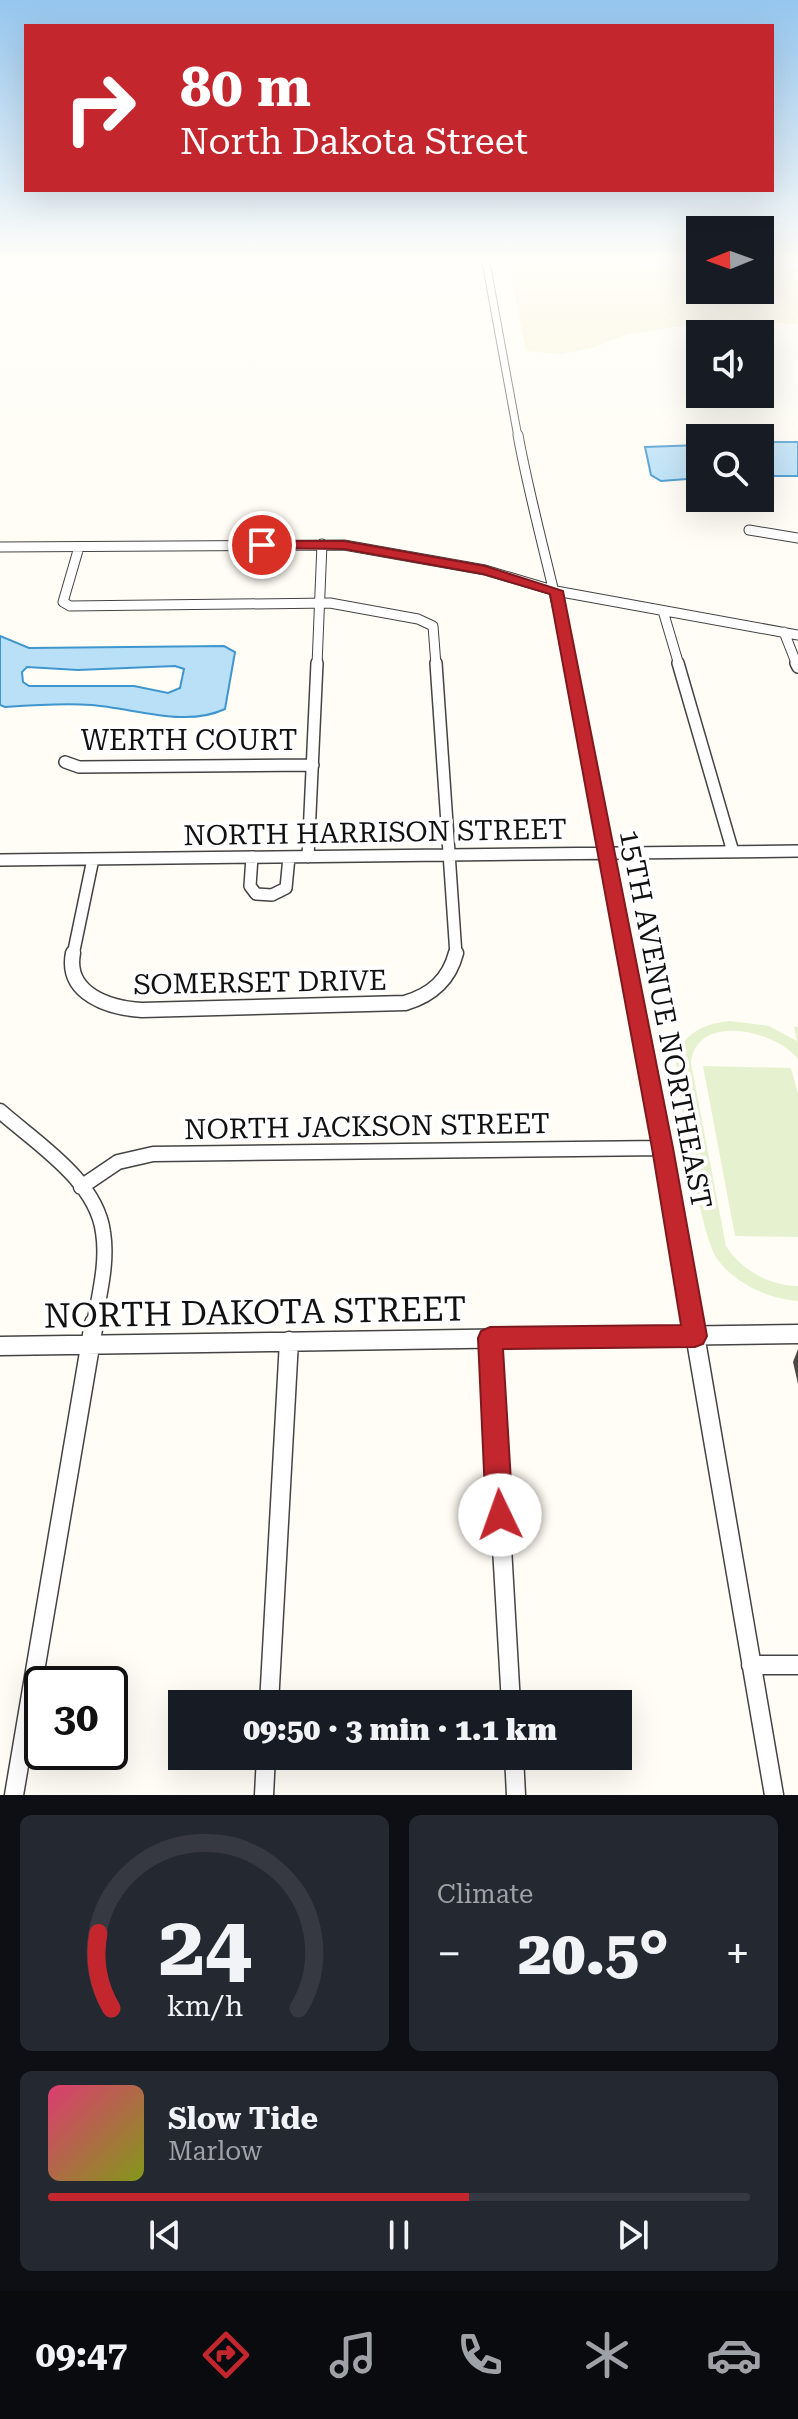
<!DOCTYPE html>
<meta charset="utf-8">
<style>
:root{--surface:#171b24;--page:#242831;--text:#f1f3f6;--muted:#9ea1a6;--line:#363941;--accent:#c4262e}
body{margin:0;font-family:"Roboto Serif",serif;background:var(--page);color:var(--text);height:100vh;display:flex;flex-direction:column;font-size:30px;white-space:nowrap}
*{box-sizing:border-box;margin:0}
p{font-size:26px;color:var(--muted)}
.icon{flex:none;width:44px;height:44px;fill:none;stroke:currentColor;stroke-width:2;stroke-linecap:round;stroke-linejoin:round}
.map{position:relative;height:1795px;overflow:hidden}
.side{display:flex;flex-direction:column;gap:20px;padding:20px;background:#0d0f14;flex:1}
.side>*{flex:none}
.banner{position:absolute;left:24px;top:24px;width:750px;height:168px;border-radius:0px;box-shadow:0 8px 32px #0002;background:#c4262e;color:#fff;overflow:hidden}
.needle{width:52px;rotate:269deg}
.tools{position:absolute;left:686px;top:216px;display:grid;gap:16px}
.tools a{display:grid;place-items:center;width:88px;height:88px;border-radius:0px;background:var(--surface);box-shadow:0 8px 32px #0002;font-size:40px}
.speed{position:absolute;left:24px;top:1666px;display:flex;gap:16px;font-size:40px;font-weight:700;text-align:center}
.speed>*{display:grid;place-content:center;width:104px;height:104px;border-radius:50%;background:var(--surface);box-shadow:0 8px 32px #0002;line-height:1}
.speed .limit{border:4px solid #111;border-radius:12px;background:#fff;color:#111}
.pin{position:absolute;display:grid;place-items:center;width:68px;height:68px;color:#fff;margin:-34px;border:4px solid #fff;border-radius:50%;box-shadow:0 2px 8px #0007}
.me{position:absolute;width:88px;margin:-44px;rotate:357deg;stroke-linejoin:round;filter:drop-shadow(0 0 6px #0008)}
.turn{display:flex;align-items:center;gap:28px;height:168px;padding:0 24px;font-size:36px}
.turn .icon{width:104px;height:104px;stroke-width:2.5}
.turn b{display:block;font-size:56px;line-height:68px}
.big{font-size:60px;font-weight:800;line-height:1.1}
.side .widget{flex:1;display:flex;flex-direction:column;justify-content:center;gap:12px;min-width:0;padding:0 28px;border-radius:12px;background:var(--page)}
.side .dial{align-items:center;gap:0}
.dial svg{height:208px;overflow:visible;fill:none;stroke:var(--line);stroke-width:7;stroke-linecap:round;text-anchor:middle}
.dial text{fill:var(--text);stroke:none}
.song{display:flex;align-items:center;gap:24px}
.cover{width:96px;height:96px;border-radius:12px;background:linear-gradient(135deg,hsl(340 70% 55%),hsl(70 70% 35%))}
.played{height:8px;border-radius:4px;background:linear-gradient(90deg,var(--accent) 60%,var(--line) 60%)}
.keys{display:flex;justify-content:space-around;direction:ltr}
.heat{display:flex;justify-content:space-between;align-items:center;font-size:44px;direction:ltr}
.side .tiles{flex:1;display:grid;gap:20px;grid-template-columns:1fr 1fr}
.widget:last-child{grid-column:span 2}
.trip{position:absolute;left:168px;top:1690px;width:464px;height:80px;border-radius:0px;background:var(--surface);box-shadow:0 8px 32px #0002;font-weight:800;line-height:80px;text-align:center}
.menu{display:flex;height:128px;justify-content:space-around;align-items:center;background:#090b0e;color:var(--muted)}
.menu .icon{width:56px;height:56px}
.menu .selected{color:var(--accent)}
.menu b{font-size:36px;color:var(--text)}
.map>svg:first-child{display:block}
.farmland{fill:#f6f3d4}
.pitch{fill:#e6f2cf}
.water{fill:#b9e0f7;stroke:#3f96cf;stroke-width:2;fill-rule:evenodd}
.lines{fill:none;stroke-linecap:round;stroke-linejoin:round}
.minor-far4-casing{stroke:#444;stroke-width:9}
.minor-far3-casing{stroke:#444;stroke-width:11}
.minor-far2-casing{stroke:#444;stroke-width:14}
.minor-far1-casing{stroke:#444;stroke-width:17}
.minor-casing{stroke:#444;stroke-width:21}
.minor-far4{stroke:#fff;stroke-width:7}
.minor-far3{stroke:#fff;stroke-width:9}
.minor-far2{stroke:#fff;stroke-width:11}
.minor-far1{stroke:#fff;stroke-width:14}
.minor{stroke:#fff;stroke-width:18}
.wall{fill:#4d4742}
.route{fill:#c4262e;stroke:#7f191e;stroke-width:2}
.labels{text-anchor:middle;stroke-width:8;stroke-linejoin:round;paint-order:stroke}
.street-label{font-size:28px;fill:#111;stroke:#fff}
.near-street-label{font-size:34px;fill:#111;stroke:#fff}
</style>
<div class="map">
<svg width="798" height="1795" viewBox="0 0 798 1795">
<rect width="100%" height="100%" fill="#fffdf5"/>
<path class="farmland" d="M507 257H610L615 266 700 267V290H760V268L798 269V324L725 320 628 334 592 348 561 354 526 351Z"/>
<path class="pitch" d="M730 1021 769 1026 797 1041 794 1027H798V1059C776 1030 696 1012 691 1063L726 1246C741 1270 770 1286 798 1286V1301C769 1299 736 1284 718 1260 700 1237 679 1096 676 1062 680 1034 705 1023 730 1021Z
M703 1066 791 1068 798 1094V1237L735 1236Z"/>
<path class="water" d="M760 442H798V476H760Z
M700 445V478L661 481 651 475 645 447Z
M0 636 29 648 224 646 235 652 225 709C185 728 134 708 91 705 63 703 34 705 5 707L0 705ZM175 666 184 669 180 688 168 693 134 686H29L23 682 22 672 27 667 78 670Z"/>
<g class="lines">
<defs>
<path id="minor-far4" d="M485 257 518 437"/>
<path id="minor-far3" d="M518 435C532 512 555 587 570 665
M749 530 798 538
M0 547 344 545 485 570 556 591 798 635
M79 547 63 602 70 606 330 603 418 619 433 626 436 665
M663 611 679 665
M784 632 797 665
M317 665 322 544"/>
<path id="minor-far2" d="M436 663 456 955
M570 663 625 955
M678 663 733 852
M796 663 798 667
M65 762 79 767 313 765
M252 857 250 886 256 894 272 895 286 888 289 857
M308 857 317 663
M0 860 798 851
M73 955 93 859"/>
<path id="minor-far1" d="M73 953C65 994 109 1008 142 1010L405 1003C432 995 449 980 456 953
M625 953 694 1325
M0 1111C36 1143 96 1180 103 1232 108 1263 99 1295 94 1325
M81 1187 118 1162 153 1154 663 1148"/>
<path id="minor" d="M693 1323 774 1795
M490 1338 511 1704
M0 1346 798 1334
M751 1665H798
M269 1704 289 1341
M514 1756 516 1795
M14 1795 94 1323
M264 1795 266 1756"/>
</defs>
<use href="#minor-far4" class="minor-far4-casing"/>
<use href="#minor-far3" class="minor-far3-casing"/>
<use href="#minor-far2" class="minor-far2-casing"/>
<use href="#minor-far1" class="minor-far1-casing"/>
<use href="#minor" class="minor-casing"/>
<use href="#minor-far4" class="minor-far4"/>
<use href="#minor-far3" class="minor-far3"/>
<use href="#minor-far2" class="minor-far2"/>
<use href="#minor-far1" class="minor-far1"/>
<use href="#minor" class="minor"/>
</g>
<path class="wall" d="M798 1349V1384L793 1362Z"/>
<linearGradient id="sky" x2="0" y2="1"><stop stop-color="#95c6ee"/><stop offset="0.51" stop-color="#fffefa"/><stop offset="1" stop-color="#fffefa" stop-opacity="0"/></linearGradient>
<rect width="798" height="508" fill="url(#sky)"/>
<path class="route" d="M262 541H344L485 566 563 591 673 1148 707 1336 703 1344 695 1347 503 1349 513 1515 509 1524 500 1528 490 1524 486 1515 478 1338 481 1331 490 1327 681 1325 652 1148 550 594 483 574 344 549 257 548 255 545Z"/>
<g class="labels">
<g class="street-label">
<text x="189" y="750">WERTH COURT</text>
<text transform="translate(375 832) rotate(-1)" y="10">NORTH HARRISON STREET</text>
<text transform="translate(260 982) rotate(-1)" y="10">SOMERSET DRIVE</text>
<text transform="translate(666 1019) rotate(79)" y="10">15TH AVENUE NORTHEAST</text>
<text transform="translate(367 1126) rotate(-1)" y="10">NORTH JACKSON STREET</text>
</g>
<g class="near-street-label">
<text transform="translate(255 1312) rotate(-1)" y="12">NORTH DAKOTA STREET</text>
</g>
</g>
</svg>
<div class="tools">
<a><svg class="needle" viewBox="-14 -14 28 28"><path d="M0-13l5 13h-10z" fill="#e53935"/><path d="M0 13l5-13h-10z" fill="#9ea1a6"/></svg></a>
<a><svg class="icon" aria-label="sound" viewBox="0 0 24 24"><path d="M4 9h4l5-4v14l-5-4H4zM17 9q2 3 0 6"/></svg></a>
<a><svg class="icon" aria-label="search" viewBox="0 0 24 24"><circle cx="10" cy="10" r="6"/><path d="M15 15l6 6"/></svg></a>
</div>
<div class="speed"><div class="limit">30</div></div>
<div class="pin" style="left:262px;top:545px;background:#d93025"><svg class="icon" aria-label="arrive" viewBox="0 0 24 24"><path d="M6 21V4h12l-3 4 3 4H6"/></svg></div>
<svg class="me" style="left:500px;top:1515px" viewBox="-20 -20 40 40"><circle r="19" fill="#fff"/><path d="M0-13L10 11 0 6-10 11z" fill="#c4262e"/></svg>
<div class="trip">09:50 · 3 min · 1.1 km</div>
<div class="banner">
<div class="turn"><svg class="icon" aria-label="right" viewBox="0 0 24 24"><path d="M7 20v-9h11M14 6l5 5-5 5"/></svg><div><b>80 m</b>North Dakota Street</div></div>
</div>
</div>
<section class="side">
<div class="tiles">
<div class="widget dial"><svg viewBox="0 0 100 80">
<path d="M14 69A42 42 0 1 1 86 69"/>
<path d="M14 69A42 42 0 0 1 9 40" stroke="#c4262e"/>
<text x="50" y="56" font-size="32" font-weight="700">24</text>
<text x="50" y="72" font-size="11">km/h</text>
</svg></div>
<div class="widget"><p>Climate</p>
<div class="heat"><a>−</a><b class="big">20.5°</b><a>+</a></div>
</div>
<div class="widget">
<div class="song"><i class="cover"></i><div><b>Slow Tide</b><p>Marlow</p></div></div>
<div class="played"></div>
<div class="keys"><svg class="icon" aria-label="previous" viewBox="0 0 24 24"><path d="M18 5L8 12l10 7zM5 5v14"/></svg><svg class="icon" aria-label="pause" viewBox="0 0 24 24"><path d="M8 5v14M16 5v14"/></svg><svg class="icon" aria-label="next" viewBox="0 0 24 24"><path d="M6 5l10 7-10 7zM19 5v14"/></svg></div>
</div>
</div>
</section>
<nav class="menu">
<b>09:47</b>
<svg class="icon selected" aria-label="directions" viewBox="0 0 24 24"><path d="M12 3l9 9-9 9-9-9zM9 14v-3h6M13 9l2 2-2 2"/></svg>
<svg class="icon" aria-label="music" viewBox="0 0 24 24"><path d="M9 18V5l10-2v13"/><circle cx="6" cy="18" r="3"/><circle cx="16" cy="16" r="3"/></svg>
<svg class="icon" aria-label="phone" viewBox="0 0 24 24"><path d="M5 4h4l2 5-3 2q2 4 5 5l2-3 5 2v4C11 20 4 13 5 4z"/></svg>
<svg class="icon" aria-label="climate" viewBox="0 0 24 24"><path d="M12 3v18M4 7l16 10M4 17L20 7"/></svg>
<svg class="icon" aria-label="car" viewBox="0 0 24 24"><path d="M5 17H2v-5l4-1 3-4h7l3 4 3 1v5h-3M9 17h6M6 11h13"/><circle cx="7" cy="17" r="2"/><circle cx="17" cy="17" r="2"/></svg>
</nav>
